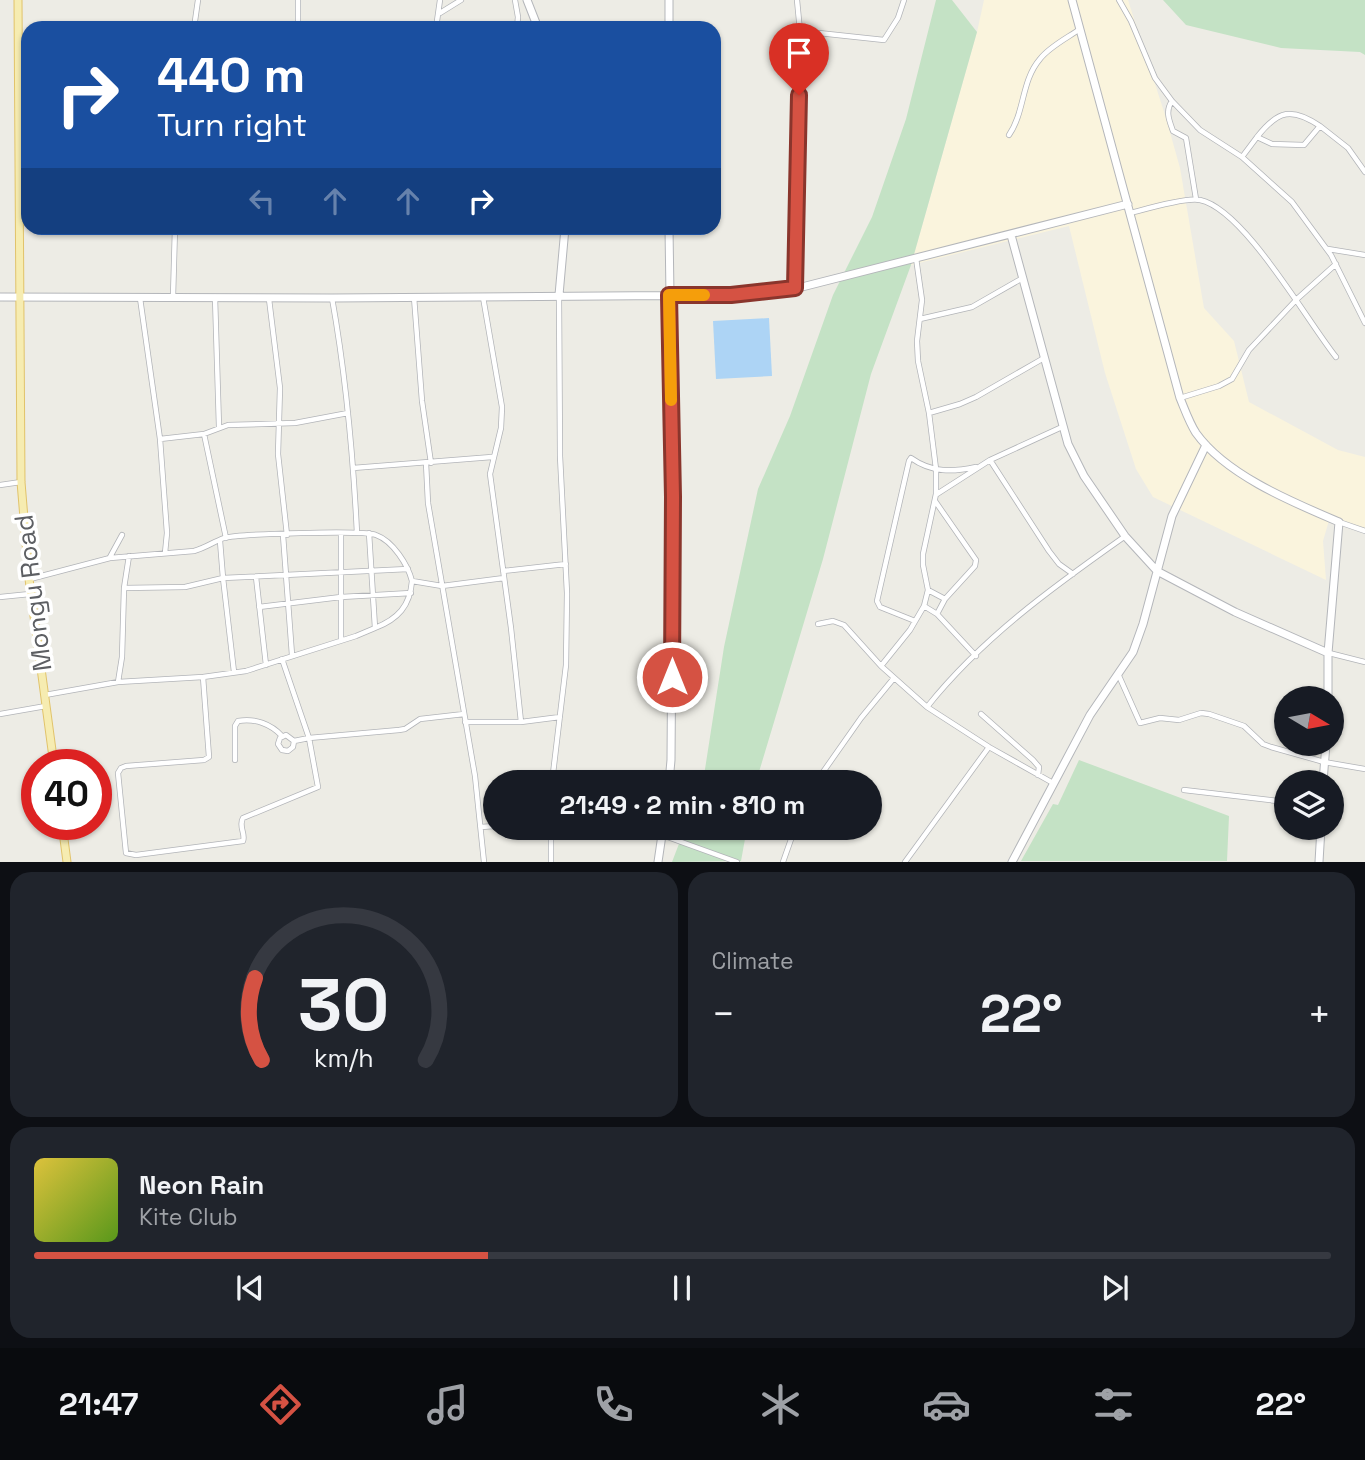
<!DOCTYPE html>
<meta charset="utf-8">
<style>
:root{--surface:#171b24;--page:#20242c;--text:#f1f3f6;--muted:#9ea1a6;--line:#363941;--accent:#d55243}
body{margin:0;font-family:"Space Grotesk",sans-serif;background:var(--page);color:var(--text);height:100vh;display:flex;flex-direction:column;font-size:26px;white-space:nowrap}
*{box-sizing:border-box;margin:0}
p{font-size:23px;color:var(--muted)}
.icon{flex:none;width:38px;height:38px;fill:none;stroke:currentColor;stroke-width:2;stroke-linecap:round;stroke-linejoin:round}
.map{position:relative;height:862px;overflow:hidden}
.details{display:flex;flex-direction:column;gap:10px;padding:10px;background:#0d0f14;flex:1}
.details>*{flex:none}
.guide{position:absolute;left:21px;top:21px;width:700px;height:214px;border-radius:21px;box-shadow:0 2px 5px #0004;background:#1a4fa0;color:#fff;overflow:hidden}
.needle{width:46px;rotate:100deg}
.fabs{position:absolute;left:1274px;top:686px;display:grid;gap:14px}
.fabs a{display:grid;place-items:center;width:70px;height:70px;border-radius:50%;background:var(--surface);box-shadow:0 2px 5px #0004;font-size:35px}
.speed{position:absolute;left:21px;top:749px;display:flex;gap:14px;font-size:35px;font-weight:700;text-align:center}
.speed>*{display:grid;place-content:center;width:91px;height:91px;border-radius:50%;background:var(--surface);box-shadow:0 2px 5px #0004;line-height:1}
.speed .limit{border:10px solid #d22;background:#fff;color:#111}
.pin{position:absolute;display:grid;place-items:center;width:60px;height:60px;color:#fff;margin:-72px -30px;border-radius:50% 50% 50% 0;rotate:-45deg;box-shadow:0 0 7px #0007}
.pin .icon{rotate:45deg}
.me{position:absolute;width:77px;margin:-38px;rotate:0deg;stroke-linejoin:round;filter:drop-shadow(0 0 5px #0008)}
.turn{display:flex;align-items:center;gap:24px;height:147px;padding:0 21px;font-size:32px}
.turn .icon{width:91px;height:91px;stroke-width:2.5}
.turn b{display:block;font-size:49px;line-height:60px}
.lanes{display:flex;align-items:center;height:66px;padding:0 21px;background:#0003;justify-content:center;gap:35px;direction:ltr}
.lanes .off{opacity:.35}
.big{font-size:52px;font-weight:800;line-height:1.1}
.details .tile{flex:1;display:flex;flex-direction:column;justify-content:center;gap:10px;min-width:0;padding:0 24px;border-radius:21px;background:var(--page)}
.details .dial{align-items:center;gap:0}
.dial svg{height:182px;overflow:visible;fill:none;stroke:var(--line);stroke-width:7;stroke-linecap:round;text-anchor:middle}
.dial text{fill:var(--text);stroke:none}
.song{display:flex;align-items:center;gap:21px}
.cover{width:84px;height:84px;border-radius:10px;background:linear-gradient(135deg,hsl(50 70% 55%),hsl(90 70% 35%))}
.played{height:7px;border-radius:4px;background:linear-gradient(90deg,var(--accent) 35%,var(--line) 35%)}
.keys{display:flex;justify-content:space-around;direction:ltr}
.heat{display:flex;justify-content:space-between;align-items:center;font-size:38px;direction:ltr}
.details .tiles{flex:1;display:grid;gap:10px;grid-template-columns:1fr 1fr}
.tile:last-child{grid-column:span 2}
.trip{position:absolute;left:483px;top:770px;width:399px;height:70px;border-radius:35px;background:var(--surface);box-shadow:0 2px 5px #0004;font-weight:800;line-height:70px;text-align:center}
.tab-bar{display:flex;height:112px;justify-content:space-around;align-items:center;background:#090b0e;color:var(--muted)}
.tab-bar .icon{width:49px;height:49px}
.tab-bar .active{color:var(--accent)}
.tab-bar b{font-size:32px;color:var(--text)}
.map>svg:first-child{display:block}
.commercial{fill:#faf4dd}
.green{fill:#c4e2c5}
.water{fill:#add4f5}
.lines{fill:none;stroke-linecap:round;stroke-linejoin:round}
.street-casing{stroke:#b2b4b8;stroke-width:6}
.secondary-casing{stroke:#b4b6ba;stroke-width:9}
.primary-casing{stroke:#e1c36a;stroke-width:9}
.street{stroke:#fff;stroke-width:4.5}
.secondary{stroke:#fff;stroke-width:7}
.primary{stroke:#f6ecb1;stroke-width:7}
.route-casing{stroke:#8a352c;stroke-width:18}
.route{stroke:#d55243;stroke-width:12}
.slow{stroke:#f59e0b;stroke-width:12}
.labels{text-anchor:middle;stroke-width:7;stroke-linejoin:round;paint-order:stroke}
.street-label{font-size:26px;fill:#5d5f63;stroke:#fff}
</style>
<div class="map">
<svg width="1365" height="862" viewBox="0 0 1365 862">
<rect width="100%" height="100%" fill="#edece5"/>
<path class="commercial" d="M984 0H1128L1166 118 1180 168 1204 308 1234 341 1249 402 1338 450 1365 457V531L1330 517 1323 541 1326 580 1153 497 1136 469 1105 373 1069 226 911 265 977 32Z"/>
<path class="green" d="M936 0H952L977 32 911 265 871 374 823 559 756 782H703L724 647 758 489 790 416 833 295 872 217 906 119Z
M1163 0H1365V55L1360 52 1281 48 1186 25Z
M1079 760 1229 816 1227 861H1021L1053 804 1058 805Z
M685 828H747L741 861 672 862Z"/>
<path class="water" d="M769 318 772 376 716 379 713 321Z"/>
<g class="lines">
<defs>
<path id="street" d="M515 0 518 17 517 28
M1119 0 1131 21 1155 78 1172 101 1200 130 1242 157 1292 202 1331 255 1365 323
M440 13 461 0
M194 28 198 0
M298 28V0
M436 28 440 0
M800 31 884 40 898 18 904 0
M1172 101C1165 111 1169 120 1173 131L1186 138 1196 199
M1009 135C1025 112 1021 81 1040 59 1049 47 1067 38 1080 29
M1257 137C1278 110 1292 107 1320 126
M1242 157 1257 137 1272 144 1304 145 1320 126 1348 148 1365 172
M1131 213C1146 209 1186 197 1200 200 1244 209 1307 321 1336 357
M1328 249 1365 255
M795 288 800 31 797 0
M173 297 175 228
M215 297 219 427
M414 297 422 401 431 463
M483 297 502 407 501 428 490 474 511 628 521 722
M140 298 160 439 167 533 165 553
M332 298C346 376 353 454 357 533
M269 299 280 388 278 454 287 535
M920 319 972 307 1021 279
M1180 398 1219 386 1232 379 1249 350 1297 299 1336 264
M929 413 960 404 976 397 1044 358
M204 434 226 538
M160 439 204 434 228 425 295 423 348 413
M990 460 1049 551 1059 564 1073 574
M426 463 428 503 475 776 484 862
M353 468 492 457
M0 485 21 482
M937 494 990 460 1062 427
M935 501 976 560 975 566 945 599 937 614
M1339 522 1365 531
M283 535 292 655
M220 541 223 578 408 569
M129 556 124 588 185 587 223 578 234 672
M110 557 122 535
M503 571 566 564
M256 577 266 665
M30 579 110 558 194 551C205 548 213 542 224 538 238 534 363 530 376 535 393 541 408 565 412 581L442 586 504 578
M928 590 945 599
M0 597 30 594
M924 606 937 614 976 656
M259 607 341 597 411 593
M915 621 880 607 877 601 909 461 911 458C932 473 953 472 976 467
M818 624 833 621 844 625 881 666 927 707 989 747 1053 783
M375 628C398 619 410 606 412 581
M341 640V533
M1329 653 1365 662
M282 659 309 738 399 730 405 729 420 719 464 714
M881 666 910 630 924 606 928 590 923 565V554L936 494V469L929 413 918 361 917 341 922 300 916 258
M1119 676 1140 723 1160 718 1179 720 1201 713 1209 714 1244 726 1263 744 1271 747 1324 762 1365 769
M203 677 209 757 204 760 126 766 121 768 118 773 126 853 136 855 243 841C246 834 238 826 243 818L318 787 309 738 294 741 286 735 280 738 278 744 282 750 288 751 293 747 294 741
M118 682 122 657 124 588
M45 695 118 682 203 677 246 671 356 636 375 628 369 533
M927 707C982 638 1053 587 1124 537
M0 714 46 706
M981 714 1033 760 1039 767 1038 775
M465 722H521L560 717
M235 760V726L238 721C255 718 271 724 282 736
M552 782 566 665 567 593 560 456 559 296
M816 782 861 718 894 678
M1184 790 1286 802
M481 827 495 826
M662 835 737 862
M551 862V828
M783 862 795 828
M905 862 989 747"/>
<path id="secondary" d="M527 0 538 28
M1072 0 1180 398C1185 410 1189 422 1196 433 1226 475 1292 502 1339 522L1328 653V698
M669 28V0
M1011 235 1068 444 1084 476 1125 536 1157 571 1235 612 1328 653
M559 295 565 228
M0 297 332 298 731 295 802 287 1128 204
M669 782 671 760 673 497 669 228
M1323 782 1326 744
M658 862 663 828
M1012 862 1090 715 1133 652 1143 624 1172 516 1206 445
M1319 862 1321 828"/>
<path id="primary" d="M18 0 21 482 29 579 54 765
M62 824 67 862"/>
</defs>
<use href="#street" class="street-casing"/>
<use href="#secondary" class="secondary-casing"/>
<use href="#primary" class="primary-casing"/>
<use href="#street" class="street"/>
<use href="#secondary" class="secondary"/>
<use href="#primary" class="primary"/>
</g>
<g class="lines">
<defs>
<path id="route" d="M672 677 673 497 669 295H731L795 288 799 95"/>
</defs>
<use href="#route" class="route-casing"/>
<use href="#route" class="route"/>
<path class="slow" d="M671 400 669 295H704"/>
</g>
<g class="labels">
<g class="street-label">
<text transform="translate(33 593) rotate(-97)" y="9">Mongu Road</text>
</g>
</g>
</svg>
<div class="fabs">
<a><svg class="needle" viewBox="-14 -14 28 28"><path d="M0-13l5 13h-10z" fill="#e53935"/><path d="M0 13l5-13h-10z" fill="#9ea1a6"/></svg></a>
<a><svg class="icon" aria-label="layers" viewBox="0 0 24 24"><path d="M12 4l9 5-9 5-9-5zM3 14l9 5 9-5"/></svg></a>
</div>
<div class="speed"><div class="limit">40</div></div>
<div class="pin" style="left:799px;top:95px;background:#d93025"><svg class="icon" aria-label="arrive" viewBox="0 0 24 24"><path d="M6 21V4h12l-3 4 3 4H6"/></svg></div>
<svg class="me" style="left:672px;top:677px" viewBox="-20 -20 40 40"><circle r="17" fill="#d55243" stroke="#fff" stroke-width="3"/><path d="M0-11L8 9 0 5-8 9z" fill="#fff"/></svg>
<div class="trip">21:49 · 2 min · 810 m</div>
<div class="guide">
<div class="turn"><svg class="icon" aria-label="right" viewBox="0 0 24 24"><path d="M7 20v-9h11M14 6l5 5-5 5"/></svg><div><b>440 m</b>Turn right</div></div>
<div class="lanes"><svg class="icon off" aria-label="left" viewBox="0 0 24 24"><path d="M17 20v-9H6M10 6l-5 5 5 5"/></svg><svg class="icon off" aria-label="ahead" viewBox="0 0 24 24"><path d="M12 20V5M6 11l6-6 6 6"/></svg><svg class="icon off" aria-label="ahead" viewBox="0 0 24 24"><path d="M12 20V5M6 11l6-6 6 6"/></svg><svg class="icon" aria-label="right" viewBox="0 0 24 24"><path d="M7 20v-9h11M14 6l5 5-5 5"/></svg></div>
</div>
</div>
<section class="details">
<div class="tiles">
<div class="tile dial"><svg viewBox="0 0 100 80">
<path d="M14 69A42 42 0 1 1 86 69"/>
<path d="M14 69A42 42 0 0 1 11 33" stroke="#d55243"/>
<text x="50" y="56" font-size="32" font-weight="700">30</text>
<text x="50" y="72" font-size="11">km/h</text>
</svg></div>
<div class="tile"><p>Climate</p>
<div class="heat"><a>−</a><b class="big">22°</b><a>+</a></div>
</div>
<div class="tile">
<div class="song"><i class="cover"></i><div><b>Neon Rain</b><p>Kite Club</p></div></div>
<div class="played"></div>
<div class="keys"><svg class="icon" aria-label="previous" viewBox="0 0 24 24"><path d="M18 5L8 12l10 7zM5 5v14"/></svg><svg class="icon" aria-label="pause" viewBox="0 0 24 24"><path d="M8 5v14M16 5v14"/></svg><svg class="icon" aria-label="next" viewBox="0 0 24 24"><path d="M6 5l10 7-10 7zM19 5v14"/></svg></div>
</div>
</div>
</section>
<nav class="tab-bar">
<b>21:47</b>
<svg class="icon active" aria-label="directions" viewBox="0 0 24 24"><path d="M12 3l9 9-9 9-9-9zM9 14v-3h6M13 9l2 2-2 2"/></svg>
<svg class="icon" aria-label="music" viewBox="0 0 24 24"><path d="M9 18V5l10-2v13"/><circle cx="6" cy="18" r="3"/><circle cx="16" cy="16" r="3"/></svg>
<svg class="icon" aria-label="phone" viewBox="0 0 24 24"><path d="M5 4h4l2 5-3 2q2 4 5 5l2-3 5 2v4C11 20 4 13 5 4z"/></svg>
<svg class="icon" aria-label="climate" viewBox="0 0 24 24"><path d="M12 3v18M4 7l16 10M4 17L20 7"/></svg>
<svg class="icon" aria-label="car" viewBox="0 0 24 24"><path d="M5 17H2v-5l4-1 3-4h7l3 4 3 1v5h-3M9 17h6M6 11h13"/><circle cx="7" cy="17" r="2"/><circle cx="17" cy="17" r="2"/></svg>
<svg class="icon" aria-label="filters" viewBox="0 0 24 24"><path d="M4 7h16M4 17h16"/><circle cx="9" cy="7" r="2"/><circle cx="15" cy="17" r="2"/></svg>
<b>22°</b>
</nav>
